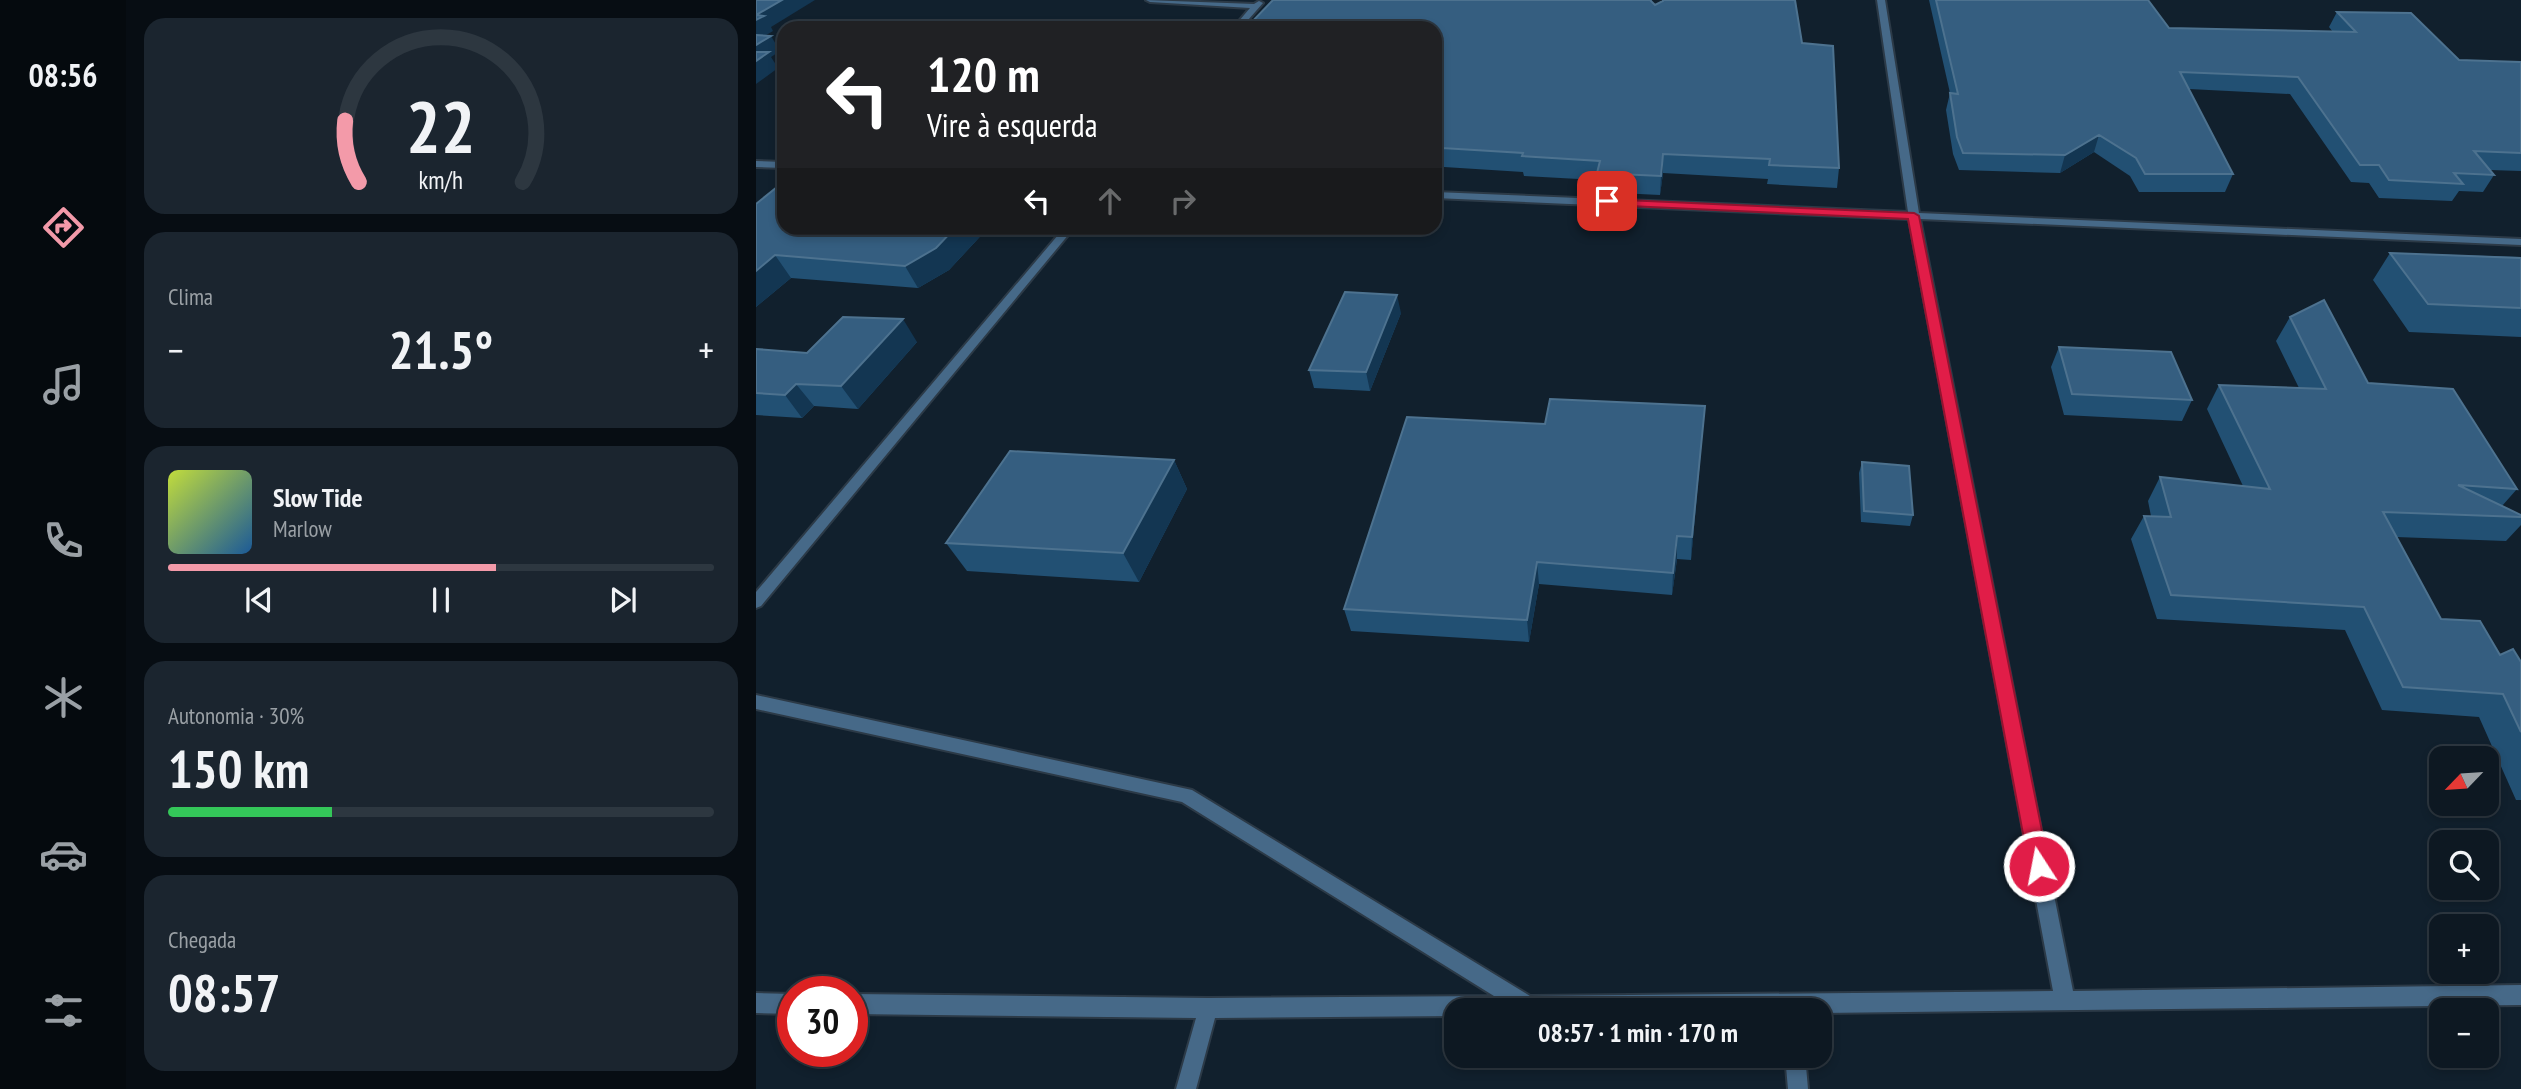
<!DOCTYPE html>
<html lang="pt">
<meta charset="utf-8">
<style>
:root{--surface:#0d1822;--page:#1b252f;--text:#f1f3f6;--muted:#9aa0a5;--line:#2d3740;--accent:#f39aa9}
body{margin:0;font-family:"PT Sans Narrow",sans-serif;background:var(--page);color:var(--text);height:100vh;display:flex;flex-direction:column;font-size:26px;white-space:nowrap}
*{box-sizing:border-box;margin:0}
p{font-size:23px;color:var(--muted)}
.icon{flex:none;width:38px;height:38px;fill:none;stroke:currentColor;stroke-width:2;stroke-linecap:round;stroke-linejoin:round}
.map{position:relative;flex:1;overflow:hidden}
.drawer{display:flex;flex-direction:column;gap:18px;padding:18px;background:#070d13;width:630px}
.drawer>*{flex:none}
.top-card{position:absolute;left:21px;top:21px;width:665px;height:214px;border-radius:21px;box-shadow:0 4px 10px #0003,0 0 0 2px var(--line);background:#202124;color:#fff;overflow:hidden}
.needle{width:46px;rotate:245deg}
.fabs{position:absolute;left:1673px;top:746px;display:grid;gap:14px}
.fabs a{display:grid;place-items:center;width:70px;height:70px;border-radius:14px;background:var(--surface);box-shadow:0 4px 10px #0003,0 0 0 2px var(--line);font-size:35px}
.speed{position:absolute;left:21px;top:976px;display:flex;gap:14px;font-size:35px;font-weight:700;text-align:center}
.speed>*{display:grid;place-content:center;width:91px;height:91px;border-radius:50%;background:var(--surface);box-shadow:0 4px 10px #0003,0 0 0 2px var(--line);line-height:1}
.speed .limit{border:10px solid #d22;background:#fff;color:#111}
.pin{position:absolute;display:grid;place-items:center;width:60px;height:60px;color:#fff;margin:-30px;border-radius:14px;box-shadow:0 4px 10px #0006}
.me{position:absolute;width:77px;margin:-38px;rotate:349deg;stroke-linejoin:round;filter:drop-shadow(0 0 5px #0008)}
.turn{display:flex;align-items:center;gap:24px;height:147px;padding:0 35px;font-size:32px}
.turn .icon{width:91px;height:91px;stroke-width:2.5}
.turn b{display:block;font-size:49px;line-height:60px}
.lanes{display:flex;align-items:center;height:66px;padding:0 35px;background:#0003;justify-content:center;gap:35px;direction:ltr}
.lanes .off{opacity:.35}
.big{font-size:52px;font-weight:800;line-height:1.1}
.drawer .card{flex:1;display:flex;flex-direction:column;justify-content:center;gap:10px;min-width:0;padding:0 24px;border-radius:21px;background:var(--page)}
.drawer .dial{align-items:center;gap:0}
.dial svg{height:182px;overflow:visible;fill:none;stroke:var(--line);stroke-width:7;stroke-linecap:round;text-anchor:middle}
.dial text{fill:var(--text);stroke:none}
.song{display:flex;align-items:center;gap:21px}
.cover{width:84px;height:84px;border-radius:10px;background:linear-gradient(135deg,hsl(70 70% 55%),hsl(210 70% 35%))}
.played{height:7px;border-radius:4px;background:linear-gradient(90deg,var(--accent) 60%,var(--line) 60%)}
.keys{display:flex;justify-content:space-around;direction:ltr}
.heat{display:flex;justify-content:space-between;align-items:center;font-size:38px;direction:ltr}
.charge{height:10px;border-radius:5px;background:linear-gradient(90deg,#34c759 30%,var(--line) 0)}
.trip{position:absolute;left:688px;top:998px;width:388px;height:70px;border-radius:21px;background:var(--surface);box-shadow:0 4px 10px #0003,0 0 0 2px var(--line);font-weight:800;line-height:70px;text-align:center}
main{display:flex;flex:1;min-height:0}
.tab-bar{display:flex;flex-direction:column;width:126px;justify-content:space-around;align-items:center;background:#050a0e;color:var(--muted)}
.tab-bar .icon{width:49px;height:49px}
.tab-bar .current{color:var(--accent)}
.tab-bar b{font-size:32px;color:var(--text)}
.map>svg:first-child{display:block}
.lines{fill:none;stroke-linecap:round;stroke-linejoin:round}
.minor-casing{stroke:#2c3a47;stroke-width:4}
.minor{fill:#466988;fill-rule:evenodd}
.wall{fill:#225073}
.shaded-wall{fill:#133652}
.building{fill:#355e80;stroke:#4d728f;stroke-width:2}
.route{fill:#e11d48;stroke:#92132f;stroke-width:2}
</style>
<main>
<nav class="tab-bar">
<b>08:56</b>
<svg class="icon current" aria-label="directions" viewBox="0 0 24 24"><path d="M12 3l9 9-9 9-9-9zM9 14v-3h6M13 9l2 2-2 2"/></svg>
<svg class="icon" aria-label="music" viewBox="0 0 24 24"><path d="M9 18V5l10-2v13"/><circle cx="6" cy="18" r="3"/><circle cx="16" cy="16" r="3"/></svg>
<svg class="icon" aria-label="phone" viewBox="0 0 24 24"><path d="M5 4h4l2 5-3 2q2 4 5 5l2-3 5 2v4C11 20 4 13 5 4z"/></svg>
<svg class="icon" aria-label="climate" viewBox="0 0 24 24"><path d="M12 3v18M4 7l16 10M4 17L20 7"/></svg>
<svg class="icon" aria-label="car" viewBox="0 0 24 24"><path d="M5 17H2v-5l4-1 3-4h7l3 4 3 1v5h-3M9 17h6M6 11h13"/><circle cx="7" cy="17" r="2"/><circle cx="17" cy="17" r="2"/></svg>
<svg class="icon" aria-label="filters" viewBox="0 0 24 24"><path d="M4 7h16M4 17h16"/><circle cx="9" cy="7" r="2"/><circle cx="15" cy="17" r="2"/></svg>
</nav>
<section class="drawer">
<div class="card dial"><svg viewBox="0 0 100 80">
<path d="M14 69A42 42 0 1 1 86 69"/>
<path d="M14 69A42 42 0 0 1 8 42" stroke="#f39aa9"/>
<text x="50" y="56" font-size="32" font-weight="700">22</text>
<text x="50" y="72" font-size="11">km/h</text>
</svg></div>
<div class="card"><p>Clima</p>
<div class="heat"><a>−</a><b class="big">21.5°</b><a>+</a></div>
</div>
<div class="card">
<div class="song"><i class="cover"></i><div><b>Slow Tide</b><p>Marlow</p></div></div>
<div class="played"></div>
<div class="keys"><svg class="icon" aria-label="previous" viewBox="0 0 24 24"><path d="M18 5L8 12l10 7zM5 5v14"/></svg><svg class="icon" aria-label="pause" viewBox="0 0 24 24"><path d="M8 5v14M16 5v14"/></svg><svg class="icon" aria-label="next" viewBox="0 0 24 24"><path d="M6 5l10 7-10 7zM19 5v14"/></svg></div>
</div>
<div class="card"><p>Autonomia · 30%</p><b class="big">150 km</b><div class="charge"></div></div>
<div class="card"><p>Chegada</p><b class="big">08:57</b></div>
</section>
<div class="map">
<svg width="1765" height="1089" viewBox="0 0 1765 1089">
<rect width="100%" height="100%" fill="#11202d"/>
<g class="lines">
<defs>
<path id="minor" d="M390 0 498 4 503 1 507 3 485 28H477L494 8 394 2Z
M1121 0H1129L1163 213 1765 239V245L1164 219 1317 991 1765 985V1005L1064 1013V1010H700V1016L459 1018 440 1089H420L440 1018 96 1014V994L452 998 738 996 426 802 0 709V695L436 790 774 996 1297 991 1153 219 679 198V192L1152 212Z
M0 161 28 162V168L0 167Z
M308 228H318L5 606 0 608V592Z
M0 993 37 994V1014L0 1013Z
M1029 1055H1049L1052 1089H1032Z"/>
</defs>
<use href="#minor" class="minor-casing"/>
<use href="#minor" class="minor"/>
</g>
<path class="wall" d="M517 0H896V2L899 5 1046 43 1083 168 1081 188 1011 184 1012 179 907 173 904 195 842 192 841 180 768 176 767 172 688 167 686 172H679V28Z
M1173 0H1392L1413 28 1577 32 1573 27 1581 12 1703 60 1765 62V171L1734 170 1738 175 1727 192 1703 191 1696 201 1623 198 1613 183 1595 182 1534 94 1433 89 1477 174 1469 192H1383L1374 176 1338 152 1304 173 1203 170 1197 154 1190 110 1194 93Z
M0 204 28 228H232L193 270 162 288 35 278 0 307Z
M1634 253 1765 257V337L1653 332 1617 280Z
M645 313 614 391 558 388 553 370Z
M1534 317 1612 383 1761 489 1746 506 1765 515V525L1750 541 1640 537 1685 619 1744 655 1765 662V800H1760L1723 717 1626 710 1589 630 1401 619 1375 539 1388 516H1395L1392 501 1404 477 1487 486 1451 409 1463 385 1543 388 1520 341Z
M161 342 102 409 58 406 46 418 0 415V349L51 353Z
M1303 347 1436 400 1426 421 1308 415 1295 367Z
M949 406 935 560 921 559 916 595 783 584 773 642 595 631 588 609Z
M418 460 431 489 383 582 211 571 190 543Z
M1106 462 1157 515 1154 526 1105 522 1103 473Z"/>
<path class="shaded-wall" d="M26 0H59L15 27 17 31 0 41V15Z
M15 36 24 51 15 57 22 68 0 84V45Z
M1343 135 1338 152 1304 173 1309 155Z
M686 148 688 167 686 172 683 153Z
M907 154V173L904 195 905 176Z
M199 228H232L193 270 162 288 149 266Z
M19 255 35 278 0 307V271Z
M641 295 645 313 614 391 610 372Z
M147 319 161 342 102 409 85 386Z
M40 384 58 406 46 418 29 395Z
M949 406 947 429 935 560 936 537Z
M418 460 431 489 383 582 367 553Z
M921 536V559L916 595 917 573Z
M781 562 783 584 773 642 771 620Z"/>
<path class="building" d="M0 0H26L0 15Z
M517 0H894L899 5 907 1V0H1039L1046 43 1077 46 1083 168 1013 165 1014 159 907 154 905 176 841 173 844 161 766 156 767 153 686 148 683 153H679V28H490Z
M1180 0H1392L1413 28 1600 32 1581 12 1655 13 1703 60 1765 62V153L1718 151 1738 175 1698 173 1707 184 1633 180 1623 165H1604L1542 77 1424 72 1477 174H1389L1380 158 1343 135 1309 155 1207 153 1201 137 1194 93 1202 94Z
M0 15 8 16 0 20Z
M0 35 15 36 0 45Z
M0 52H13L0 61Z
M21 187 28 188V228H199L180 248 149 266 19 255 0 271V204Z
M1634 253 1765 258V308L1672 304Z
M589 292 641 295 610 372 553 370Z
M1568 300 1612 383 1697 389 1761 489 1702 485 1765 515V517L1627 512 1685 619 1724 621 1744 655 1757 649 1765 662V732L1747 694 1647 687 1608 607 1415 595 1388 516 1415 517 1404 477 1514 489 1463 385 1570 389 1534 317Z
M87 317 147 319 85 386 40 384 29 395 0 393V349L51 353Z
M1303 347 1415 352 1436 400 1316 394Z
M794 399 949 406 936 537 921 536 917 573 781 562 771 620 588 609 651 417 789 424Z
M254 451 418 460 367 553 190 543Z
M1106 462 1153 466 1157 515 1108 511Z"/>
<path class="route" d="M847 199 1158 213 1163 216 1293 866 1290 873 1283 876 1276 873 1273 866 1152 219 851 205 845 201Z"/>
</svg>
<div class="fabs">
<a><svg class="needle" viewBox="-14 -14 28 28"><path d="M0-13l5 13h-10z" fill="#e53935"/><path d="M0 13l5-13h-10z" fill="#9aa0a5"/></svg></a>
<a><svg class="icon" aria-label="search" viewBox="0 0 24 24"><circle cx="10" cy="10" r="6"/><path d="M15 15l6 6"/></svg></a>
<a>+</a>
<a>−</a>
</div>
<div class="speed"><div class="limit">30</div></div>
<div class="pin" style="left:851px;top:201px;background:#d93025"><svg class="icon" aria-label="arrive" viewBox="0 0 24 24"><path d="M6 21V4h12l-3 4 3 4H6"/></svg></div>
<svg class="me" style="left:1283px;top:866px" viewBox="-20 -20 40 40"><circle r="17" fill="#e11d48" stroke="#fff" stroke-width="3"/><path d="M0-11L8 9 0 5-8 9z" fill="#fff"/></svg>
<div class="trip">08:57 · 1 min · 170 m</div>
<div class="top-card">
<div class="turn"><svg class="icon" aria-label="left" viewBox="0 0 24 24"><path d="M17 20v-9H6M10 6l-5 5 5 5"/></svg><div><b>120 m</b>Vire à esquerda</div></div>
<div class="lanes"><svg class="icon" aria-label="left" viewBox="0 0 24 24"><path d="M17 20v-9H6M10 6l-5 5 5 5"/></svg><svg class="icon off" aria-label="ahead" viewBox="0 0 24 24"><path d="M12 20V5M6 11l6-6 6 6"/></svg><svg class="icon off" aria-label="right" viewBox="0 0 24 24"><path d="M7 20v-9h11M14 6l5 5-5 5"/></svg></div>
</div>
</div>
</main>
